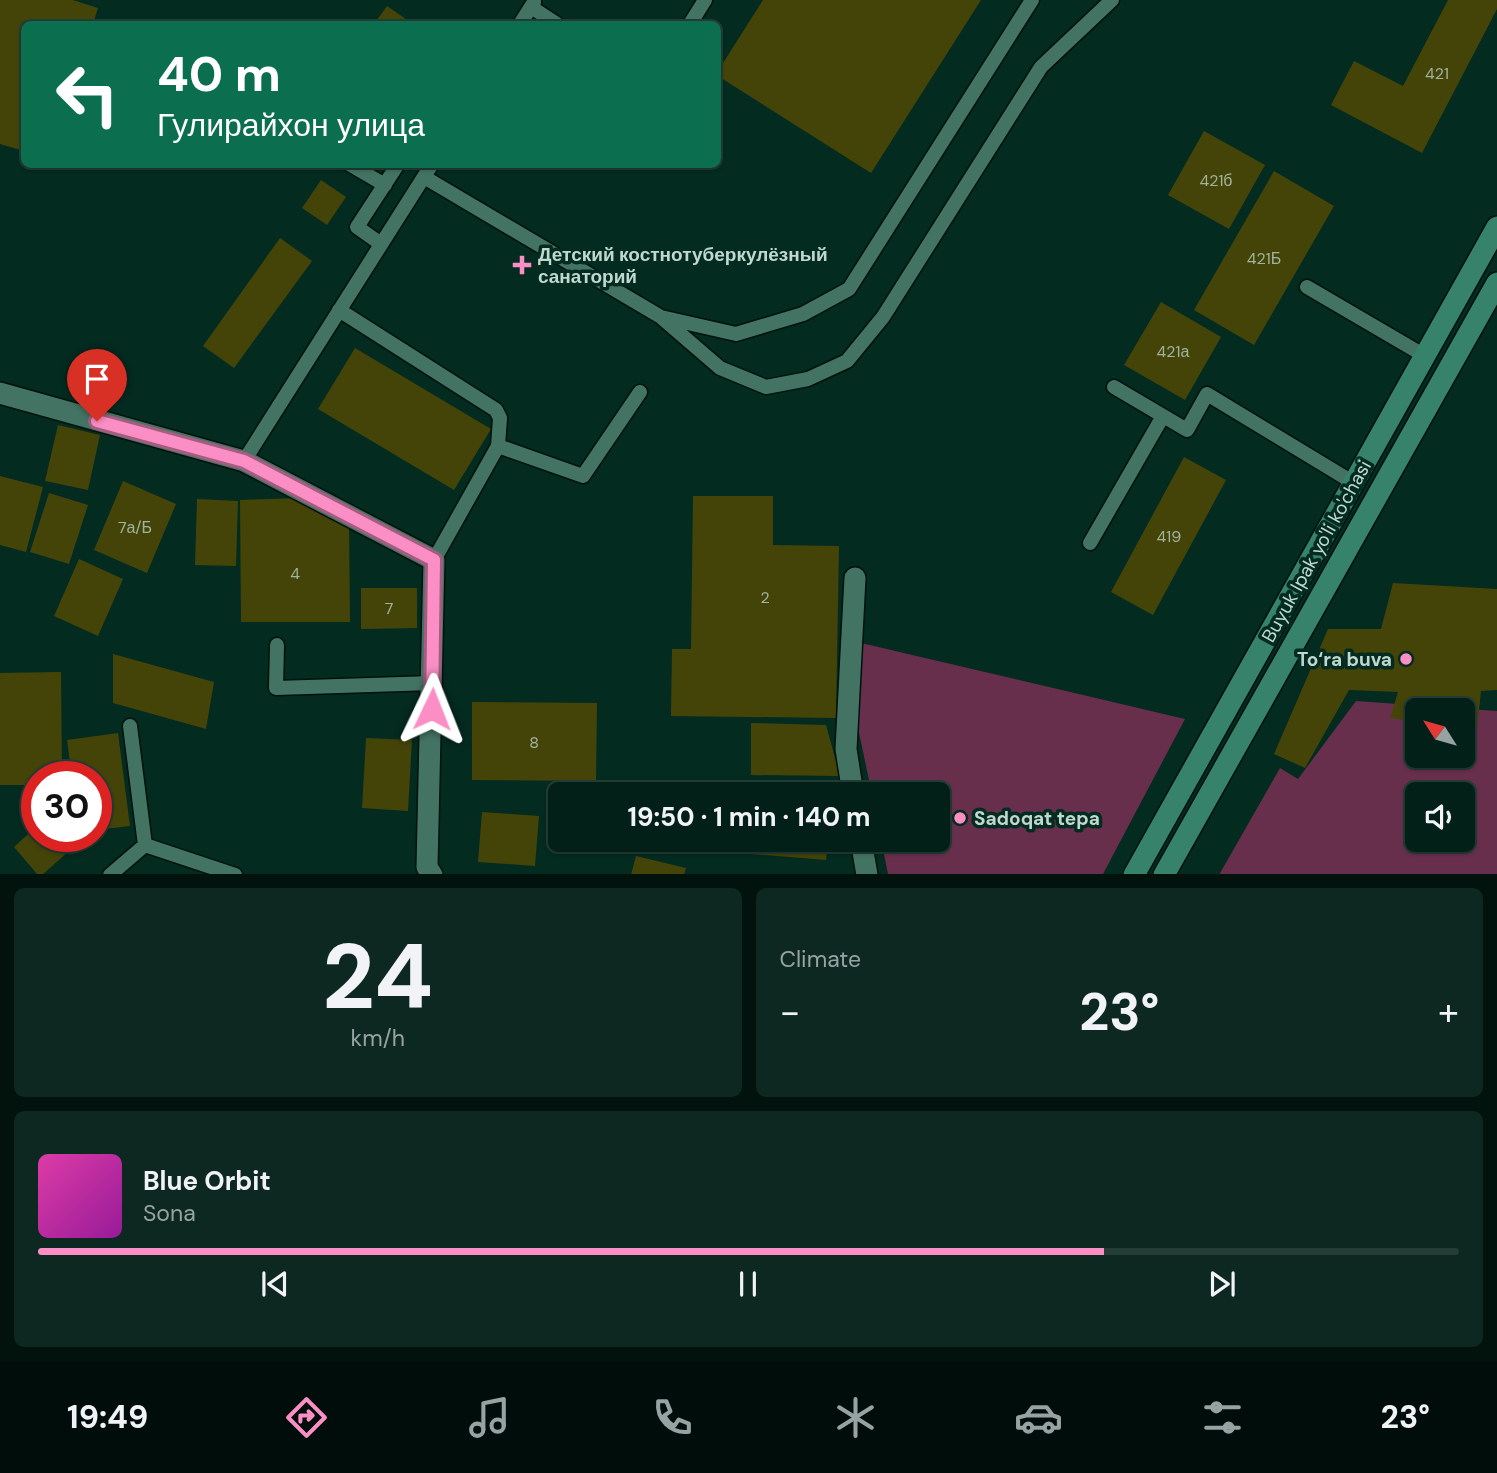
<!DOCTYPE html>
<meta charset="utf-8">
<style>
:root{--surface:#032018;--page:#0d2821;--text:#f1f3f6;--muted:#97a3a2;--line:#243e37;--accent:#fb8fc5}
body{margin:0;font-family:"DM Sans",sans-serif;background:var(--page);color:var(--text);height:100vh;display:flex;flex-direction:column;font-size:26px;white-space:nowrap}
*{box-sizing:border-box;margin:0}
p{font-size:23px;color:var(--muted)}
.icon{flex:none;width:38px;height:38px;fill:none;stroke:currentColor;stroke-width:2;stroke-linecap:round;stroke-linejoin:round}
.map{position:relative;height:874px;overflow:hidden}
.panel{display:flex;flex-direction:column;gap:14px;padding:14px;background:#02120d;flex:1}
.panel>*{flex:none}
.guide{position:absolute;left:21px;top:21px;width:700px;height:147px;border-radius:10px;box-shadow:0 2px 5px #0004,0 0 0 2px var(--line);background:#0b6e4f;color:#fff;overflow:hidden}
.needle{width:46px;rotate:307deg}
.buttons{position:absolute;left:1405px;top:698px;display:grid;gap:14px}
.buttons a{display:grid;place-items:center;width:70px;height:70px;border-radius:10px;background:var(--surface);box-shadow:0 2px 5px #0004,0 0 0 2px var(--line);font-size:35px}
.speed{position:absolute;left:21px;top:761px;display:flex;gap:14px;font-size:35px;font-weight:700;text-align:center}
.speed>*{display:grid;place-content:center;width:91px;height:91px;border-radius:50%;background:var(--surface);box-shadow:0 2px 5px #0004,0 0 0 2px var(--line);line-height:1}
.speed .limit{border:10px solid #d22;background:#fff;color:#111}
.pin{position:absolute;display:grid;place-items:center;width:60px;height:60px;color:#fff;margin:-72px -30px;border-radius:50% 50% 50% 0;rotate:-45deg;box-shadow:0 0 7px #0007}
.pin .icon{rotate:45deg}
.me{position:absolute;width:77px;margin:-38px;rotate:2deg;stroke-linejoin:round;filter:drop-shadow(0 0 5px #0008)}
.turn{display:flex;align-items:center;gap:24px;height:147px;padding:0 21px;font-size:32px}
.turn .icon{width:91px;height:91px;stroke-width:2.5}
.turn b{display:block;font-size:49px;line-height:60px}
.big{font-size:52px;font-weight:700;line-height:1.1}
.panel .widget{flex:1;display:flex;flex-direction:column;justify-content:center;gap:10px;min-width:0;padding:0 24px;border-radius:10px;background:var(--page)}
.panel .dial{align-items:center;gap:0}
.dial b{font-size:91px;line-height:1}
.song{display:flex;align-items:center;gap:21px}
.cover{width:84px;height:84px;border-radius:10px;background:linear-gradient(135deg,hsl(320 70% 55%),hsl(300 70% 35%))}
.played{height:7px;border-radius:4px;background:linear-gradient(90deg,var(--accent) 75%,var(--line) 75%)}
.keys{display:flex;justify-content:space-around;direction:ltr}
.heat{display:flex;justify-content:space-between;align-items:center;font-size:38px;direction:ltr}
.panel .tiles{flex:1;display:grid;gap:14px;grid-template-columns:1fr 1fr}
.widget:last-child{grid-column:span 2}
.trip{position:absolute;left:548px;top:782px;width:402px;height:70px;border-radius:10px;background:var(--surface);box-shadow:0 2px 5px #0004,0 0 0 2px var(--line);font-weight:700;line-height:70px;text-align:center}
.menu{display:flex;height:112px;justify-content:space-around;align-items:center;background:#010d0a;color:var(--muted)}
.menu .icon{width:49px;height:49px}
.menu .active{color:var(--accent)}
.menu b{font-size:32px;color:var(--text)}
.map>svg:first-child{display:block}
.green{fill:#682f4d;fill-rule:evenodd}
.building{fill:#444409}
.lines{fill:none;stroke-linecap:round;stroke-linejoin:round}
.lane-casing{stroke:#00120b;stroke-width:17}
.street-casing{stroke:#00120b;stroke-width:24}
.secondary-casing{stroke:#00120b;stroke-width:24}
.lane{stroke:#437463;stroke-width:14}
.street{stroke:#437463;stroke-width:21}
.secondary{stroke:#37826b;stroke-width:21}
.route-casing{stroke:#a35d80;stroke-width:18}
.route{stroke:#fb8fc5;stroke-width:12}
.poi-dot{fill:#fb8fc5;stroke:#042b20;stroke-width:2.5}
.labels{text-anchor:middle;stroke-width:7;stroke-linejoin:round;paint-order:stroke}
.number-label{font-size:16px;fill:#a1b49e}
.poi-label{font-size:19px;font-weight:bold;fill:#c0d9cf;stroke:#042b20;text-anchor:start}
.street-label{font-size:19px;fill:#c0d9cf;stroke:#042b20}
</style>
<div class="map">
<svg width="1497" height="875" viewBox="0 0 1497 875">
<rect width="100%" height="100%" fill="#042b20"/>
<path class="green" d="M861 643 1185 719 1103 874H888L881 840H938V794H872L858 728Z
M1356 701 1497 711V874L1219 875 1280 768 1298 779ZM1418 710H1463V756H1418ZM1418 794H1463V840H1418Z"/>
<path class="building" d="M0 0H73L98 8 93 24H24V151L0 144Z
M763 0H981L871 173 718 76V71Z
M1448 0H1497V9L1422 153 1331 105 1354 61 1403 86Z
M387 6 413 24H374Z
M1204 131 1265 165 1229 229 1168 195Z
M1274 171 1334 206 1254 345 1194 310Z
M321 180 346 197 327 225 302 208Z
M280 238 312 261 234 368 203 346Z
M1161 302 1221 337 1185 400 1124 365Z
M355 348 491 429 454 490 318 409Z
M58 425 100 435 88 490 45 481Z
M1184 457 1226 480 1153 615 1111 592Z
M0 476 43 487 26 552 0 545Z
M123 481 176 504 147 573 94 550Z
M49 493 88 505 69 564 30 552Z
M693 496H773V545L839 546 836 718 671 716 672 649H691Z
M299 498 349 524 350 622H241L240 500Z
M197 499 238 501 236 566 195 565Z
M79 559 123 579 98 636 54 616Z
M1393 583 1497 589V690L1481 691 1477 729 1463 728V710H1418V722L1390 718 1398 692 1349 690 1305 768 1274 754 1328 629H1381Z
M361 588H417V628L361 629Z
M113 654 214 682 206 729 113 703Z
M61 672 62 777H37V785H0V673Z
M472 702 597 703 596 781 472 780Z
M751 723 826 725 840 776 751 775Z
M118 733 130 826 96 830V777H72L67 740Z
M366 738 412 740 408 811 362 808Z
M758 781 832 787 831 794H757Z
M482 812 539 816 535 866 478 862Z
M37 826V836H73L78 843 42 875H38L14 847Z
M753 840H828L826 860 752 854Z
M636 856 686 868 684 875H631Z"/>
<g class="lines">
<defs>
<path id="lane" d="M531 7 557 24
M520 24 534 2
M690 24 705 0
M349 164 385 185
M424 177 661 317 736 334 803 314 849 289 1032 0
M381 244 357 227 398 164
M1307 287 1425 356
M339 310 496 410 500 418 498 446
M662 318 720 368 766 387 808 379 847 361 883 317 1041 67 1112 0
M1114 387 1187 430 1207 394 1354 483
M244 461 432 164
M1090 543 1163 416
M434 560 498 446 583 476 640 392
M277 645 276 688 433 683
M130 726 145 845
M110 875 145 845 235 875"/>
<path id="street" d="M0 393 244 461 434 560 427 867 432 875
M853 794 846 749 855 578
M861 840 867 875"/>
<path id="secondary" d="M1134 875 1497 227
M1164 875 1497 283"/>
</defs>
<use href="#lane" class="lane-casing"/>
<use href="#street" class="street-casing"/>
<use href="#secondary" class="secondary-casing"/>
<use href="#lane" class="lane"/>
<use href="#street" class="street"/>
<use href="#secondary" class="secondary"/>
</g>
<g class="lines">
<defs>
<path id="route" d="M97 421 244 461 434 560 432 709"/>
</defs>
<use href="#route" class="route-casing"/>
<use href="#route" class="route"/>
</g>
<g class="poi-dot">
<path d="M518.5 254.5h7v7h7v7h-7v7h-7v-7h-7v-7h7z"/>
<circle cx="1406" cy="659" r="7"/>
<circle cx="960" cy="818" r="7"/>
</g>
<g class="labels">
<g class="number-label">
<text x="1437" y="79">421</text>
<text x="1216" y="186">421б</text>
<text x="1264" y="264">421Б</text>
<text x="1173" y="357">421а</text>
<text x="135" y="533">7а/Б</text>
<text x="1169" y="542">419</text>
<text x="295" y="579">4</text>
<text x="765" y="603">2</text>
<text x="389" y="614">7</text>
<text x="534" y="748">8</text>
</g>
<g class="poi-label">
<text x="538" y="261">Детский костнотуберкулёзный<tspan x="538" dy="22">санаторий</tspan></text>
<text x="1392" y="666" text-anchor="end">To‘ra buva</text>
<text x="974" y="825">Sadoqat tepa</text>
</g>
<g class="street-label">
<text transform="translate(1316 551) rotate(-61)" y="7">Buyuk Ipak yo'li ko'chasi</text>
</g>
</g>
</svg>
<div class="buttons">
<a><svg class="needle" viewBox="-14 -14 28 28"><path d="M0-13l5 13h-10z" fill="#e53935"/><path d="M0 13l5-13h-10z" fill="#97a3a2"/></svg></a>
<a><svg class="icon" aria-label="sound" viewBox="0 0 24 24"><path d="M4 9h4l5-4v14l-5-4H4zM17 9q2 3 0 6"/></svg></a>
</div>
<div class="speed"><div class="limit">30</div></div>
<div class="pin" style="left:97px;top:421px;background:#d93025"><svg class="icon" aria-label="arrive" viewBox="0 0 24 24"><path d="M6 21V4h12l-3 4 3 4H6"/></svg></div>
<svg class="me" style="left:432px;top:709px" viewBox="-20 -20 40 40"><path d="M0-17L14 15 0 8-14 15z" fill="#fb8fc5" stroke="#fff" stroke-width="4"/></svg>
<div class="trip">19:50 · 1 min · 140 m</div>
<div class="guide">
<div class="turn"><svg class="icon" aria-label="left" viewBox="0 0 24 24"><path d="M17 20v-9H6M10 6l-5 5 5 5"/></svg><div><b>40 m</b>Гулирайхон улица</div></div>
</div>
</div>
<section class="panel">
<div class="tiles">
<div class="widget dial"><b>24</b><p>km/h</p></div>
<div class="widget"><p>Climate</p>
<div class="heat"><a>−</a><b class="big">23°</b><a>+</a></div>
</div>
<div class="widget">
<div class="song"><i class="cover"></i><div><b>Blue Orbit</b><p>Sona</p></div></div>
<div class="played"></div>
<div class="keys"><svg class="icon" aria-label="previous" viewBox="0 0 24 24"><path d="M18 5L8 12l10 7zM5 5v14"/></svg><svg class="icon" aria-label="pause" viewBox="0 0 24 24"><path d="M8 5v14M16 5v14"/></svg><svg class="icon" aria-label="next" viewBox="0 0 24 24"><path d="M6 5l10 7-10 7zM19 5v14"/></svg></div>
</div>
</div>
</section>
<nav class="menu">
<b>19:49</b>
<svg class="icon active" aria-label="directions" viewBox="0 0 24 24"><path d="M12 3l9 9-9 9-9-9zM9 14v-3h6M13 9l2 2-2 2"/></svg>
<svg class="icon" aria-label="music" viewBox="0 0 24 24"><path d="M9 18V5l10-2v13"/><circle cx="6" cy="18" r="3"/><circle cx="16" cy="16" r="3"/></svg>
<svg class="icon" aria-label="phone" viewBox="0 0 24 24"><path d="M5 4h4l2 5-3 2q2 4 5 5l2-3 5 2v4C11 20 4 13 5 4z"/></svg>
<svg class="icon" aria-label="climate" viewBox="0 0 24 24"><path d="M12 3v18M4 7l16 10M4 17L20 7"/></svg>
<svg class="icon" aria-label="car" viewBox="0 0 24 24"><path d="M5 17H2v-5l4-1 3-4h7l3 4 3 1v5h-3M9 17h6M6 11h13"/><circle cx="7" cy="17" r="2"/><circle cx="17" cy="17" r="2"/></svg>
<svg class="icon" aria-label="filters" viewBox="0 0 24 24"><path d="M4 7h16M4 17h16"/><circle cx="9" cy="7" r="2"/><circle cx="15" cy="17" r="2"/></svg>
<b>23°</b>
</nav>
